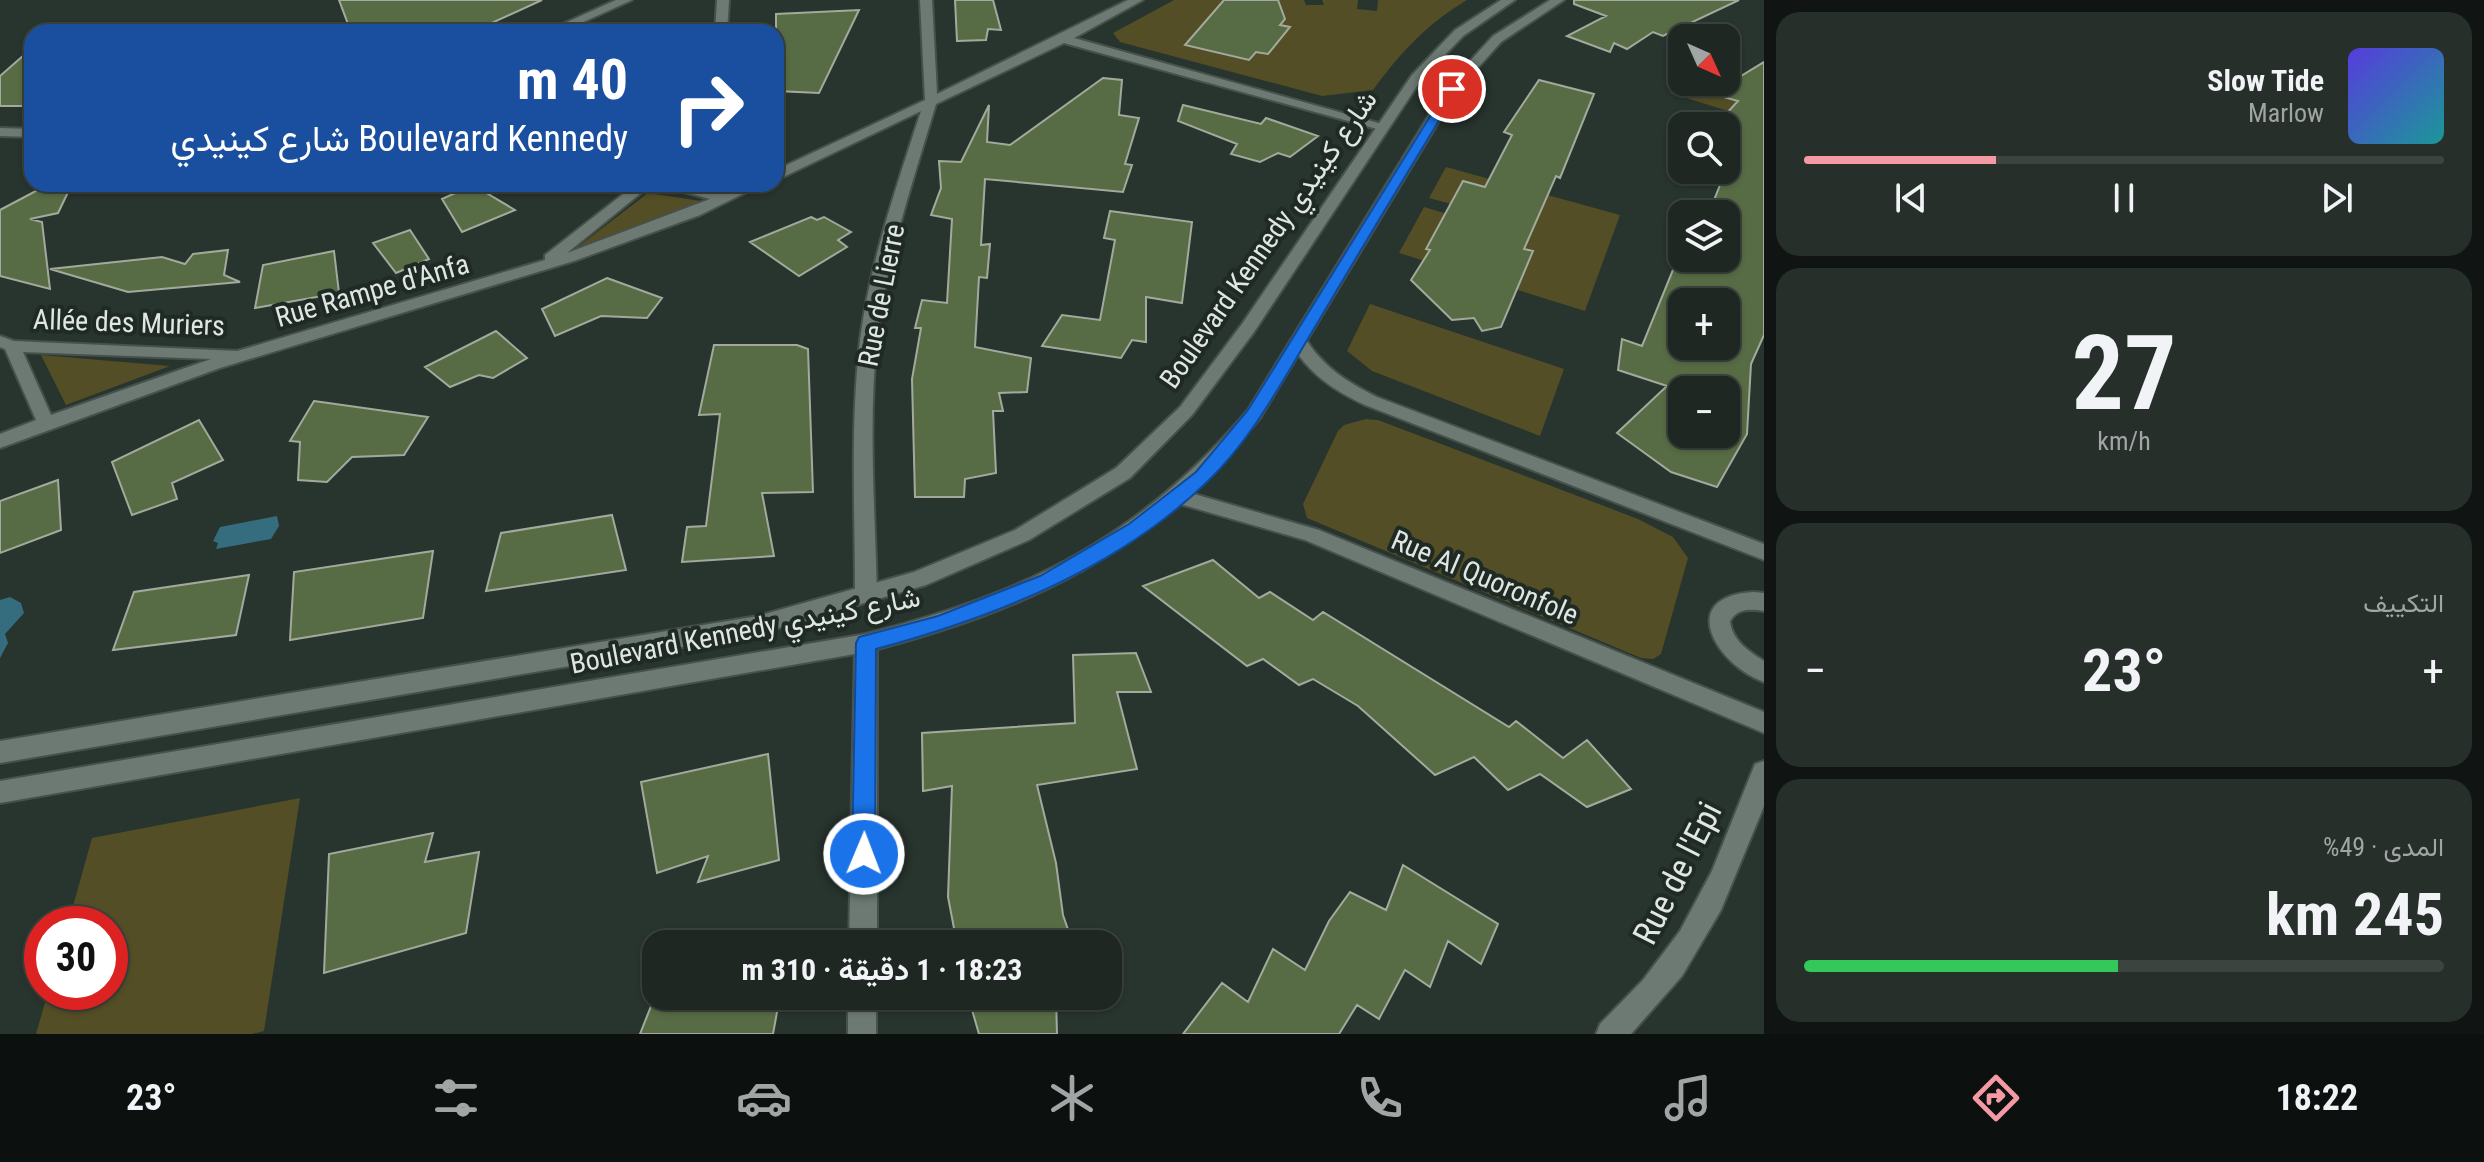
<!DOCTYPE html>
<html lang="ar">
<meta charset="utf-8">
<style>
:root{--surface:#1e2722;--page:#262f2a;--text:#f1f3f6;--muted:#a1a5a5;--line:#3c4440;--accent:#f49aa5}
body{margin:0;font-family:"Roboto Condensed",Vazirmatn,sans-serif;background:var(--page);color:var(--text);direction:rtl;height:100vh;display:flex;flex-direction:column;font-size:30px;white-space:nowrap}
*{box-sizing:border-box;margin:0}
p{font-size:26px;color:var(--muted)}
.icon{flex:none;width:44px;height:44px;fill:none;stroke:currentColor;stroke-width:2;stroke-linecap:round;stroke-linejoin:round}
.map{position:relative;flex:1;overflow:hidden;direction:ltr}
.sheet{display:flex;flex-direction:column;gap:12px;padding:12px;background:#101513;width:720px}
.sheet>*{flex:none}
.banner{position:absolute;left:24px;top:24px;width:760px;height:168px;border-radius:24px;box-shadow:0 2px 6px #0004,0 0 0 2px var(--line);direction:rtl;background:#1a4fa0;color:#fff;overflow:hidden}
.needle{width:52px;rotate:135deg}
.tools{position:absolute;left:1668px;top:24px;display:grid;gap:16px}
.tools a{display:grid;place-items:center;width:72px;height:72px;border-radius:16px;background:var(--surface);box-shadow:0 2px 6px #0004,0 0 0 2px var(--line);font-size:40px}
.speed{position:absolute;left:24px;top:906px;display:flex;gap:16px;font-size:40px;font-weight:700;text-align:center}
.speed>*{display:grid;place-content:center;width:104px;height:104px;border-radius:50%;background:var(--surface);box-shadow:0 2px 6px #0004,0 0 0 2px var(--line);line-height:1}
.speed .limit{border:12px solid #d22;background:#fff;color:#111}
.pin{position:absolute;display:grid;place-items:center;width:68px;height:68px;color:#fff;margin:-34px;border:4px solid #fff;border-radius:50%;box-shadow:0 2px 8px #0007}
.me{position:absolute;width:88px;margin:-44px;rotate:1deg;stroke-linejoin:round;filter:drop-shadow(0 0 6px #0008)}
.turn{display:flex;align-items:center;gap:28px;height:168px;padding:0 24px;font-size:36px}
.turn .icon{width:104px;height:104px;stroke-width:2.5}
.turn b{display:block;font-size:56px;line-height:68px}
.big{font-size:60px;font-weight:700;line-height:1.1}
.sheet .widget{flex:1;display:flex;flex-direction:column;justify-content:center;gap:12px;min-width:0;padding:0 28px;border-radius:24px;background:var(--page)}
.sheet .dial{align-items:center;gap:0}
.dial b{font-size:104px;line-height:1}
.song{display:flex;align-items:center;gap:24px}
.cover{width:96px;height:96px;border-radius:12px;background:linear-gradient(135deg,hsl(250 70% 55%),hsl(180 70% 35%))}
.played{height:8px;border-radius:4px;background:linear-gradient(90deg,var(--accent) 30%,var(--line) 30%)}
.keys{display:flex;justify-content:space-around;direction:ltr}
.heat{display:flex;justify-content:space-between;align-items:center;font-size:44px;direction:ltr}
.charge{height:12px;border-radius:6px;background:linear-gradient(90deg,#34c759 49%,var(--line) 0)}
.trip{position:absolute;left:642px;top:930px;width:480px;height:80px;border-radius:24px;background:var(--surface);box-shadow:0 2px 6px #0004,0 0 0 2px var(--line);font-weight:700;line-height:80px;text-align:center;direction:rtl}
.menu{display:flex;height:128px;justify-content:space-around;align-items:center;background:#0c100e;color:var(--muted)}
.menu .icon{width:56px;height:56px}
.menu .selected{color:var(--accent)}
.menu b{font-size:36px;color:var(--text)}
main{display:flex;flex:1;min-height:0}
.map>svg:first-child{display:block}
.green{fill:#534e25}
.water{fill:#356d7f}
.building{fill:#576c44;stroke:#a3aa9d;stroke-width:2;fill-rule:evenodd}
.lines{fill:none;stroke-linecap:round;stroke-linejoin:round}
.minor-casing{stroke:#47514b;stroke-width:4}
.secondary-casing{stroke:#47514b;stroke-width:4}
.minor{fill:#6d7a73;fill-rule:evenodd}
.secondary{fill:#6d7a73;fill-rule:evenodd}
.route{fill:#1a73e8;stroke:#114b97;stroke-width:2}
.labels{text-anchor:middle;stroke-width:8;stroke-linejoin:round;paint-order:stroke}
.street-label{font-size:28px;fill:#e0e7e3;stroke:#1f2a24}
.near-street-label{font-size:34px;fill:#e0e7e3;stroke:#1f2a24}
</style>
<main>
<section class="sheet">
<div class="widget">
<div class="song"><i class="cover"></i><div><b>Slow Tide</b><p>Marlow</p></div></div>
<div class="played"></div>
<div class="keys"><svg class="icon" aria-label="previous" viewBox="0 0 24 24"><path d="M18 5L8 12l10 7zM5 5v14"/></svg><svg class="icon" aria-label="pause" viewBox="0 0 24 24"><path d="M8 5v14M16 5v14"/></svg><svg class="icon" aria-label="next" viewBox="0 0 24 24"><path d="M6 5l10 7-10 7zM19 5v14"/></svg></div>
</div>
<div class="widget dial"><b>27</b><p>km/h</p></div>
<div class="widget"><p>التكييف</p>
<div class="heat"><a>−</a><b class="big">23°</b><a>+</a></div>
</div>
<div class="widget"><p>المدى · 49%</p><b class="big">245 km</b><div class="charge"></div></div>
</section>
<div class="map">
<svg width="1764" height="1034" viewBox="0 0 1764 1034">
<rect width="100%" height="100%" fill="#28342e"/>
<path class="green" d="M1174 0H1304L1306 5H1324L1322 0H1358L1357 9 1377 11 1378 0H1467C1428 23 1400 53 1373 90L1322 96 1120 42 1113 33Z
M1726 76 1764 87 1721 96 1738 101 1764 122 1670 93 1682 82H1726Z
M1446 167 1620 215 1585 311 1399 253 1424 207 1507 232 1543 203 1464 181 1451 204 1429 198Z
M648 193 701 201 574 250Z
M1370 304 1564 369 1540 436 1372 371 1347 351Z
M41 355 170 366 66 405Z
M1366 419 1378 420 1638 519 1673 537 1688 558 1661 654 1653 659 1641 658 1307 518 1303 504 1338 431 1344 425Z
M300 798 264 1031 252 1034H36L48 992H110V924H68L92 838Z"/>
<path class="water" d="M277 516 279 526 271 539 216 549 218 543 213 541 220 527Z
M10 597 21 603 24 613 5 634 8 643 0 658V600Z"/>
<path class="building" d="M339 0H542L472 32H351Z
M955 0H993L1001 30 988 29 986 40 957 41Z
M1224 0H1278L1285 19 1280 25 1290 27 1268 54 1256 52 1249 60 1185 45Z
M1574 0H1739L1663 36 1653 32 1627 49 1614 43 1610 52 1567 36 1606 16 1574 4Z
M859 10 819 93 776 91V14Z
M32 48V106H0V76Z
M1764 62V335L1751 364 1747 434 1717 487 1671 472 1617 433 1667 386 1618 370 1622 339 1642 346 1679 255 1695 259 1726 258V214H1696V204L1712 205 1726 170V114L1738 101 1720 96 1741 76ZM1682 302H1726V346H1682ZM1682 390H1726V434H1682Z
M1103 78 1122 80 1119 115 1139 118 1125 164 1132 165 1123 192 985 179 981 245 990 244 987 278 979 277 975 347 1031 358 1027 392 999 393 1003 411H993L996 473 965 479 964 497H915L912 379 921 328H915L922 300 947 303 952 219 931 215 941 188 939 161 961 162 989 105 987 142 1010 145Z
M1539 80 1594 94 1560 178 1556 176 1524 249 1533 251 1501 327 1482 331 1474 318 1452 320 1411 280 1430 250 1426 249 1463 181 1485 187 1512 135 1504 132Z
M1183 105 1261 124 1266 118 1318 136 1290 157 1278 153 1260 162 1231 154 1237 144 1178 121Z
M49 184H72L58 213 30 219 42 222 50 289 0 276V210Z
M473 185 515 210 462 232 442 199Z
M1110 211 1192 222 1182 303 1146 297V342L1132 340 1121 358 1042 346 1062 315 1100 320 1115 240 1104 238Z
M811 217 817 220 824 217 851 232 838 240 847 247 799 276 750 242Z
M410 230 429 259 396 273 373 243Z
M228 250 224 275 240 282 128 292 50 269 162 257 185 264 193 254Z
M334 251 339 293 255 308 263 265Z
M607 278 662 298 647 318 601 316 555 336 542 309Z
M496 331 527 358 493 378 479 375 450 387 425 367Z
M714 345H797L808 349 813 492 762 493 774 556 682 562 687 527 706 526 720 414 699 415Z
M314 401 428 417 404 455 352 457 327 482 298 480 300 442 290 441Z
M199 420 223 460 172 483 177 499 132 515 112 462Z
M58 480 61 530 0 553V501Z
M612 515 626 570 486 591 501 533Z
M433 551 423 618 290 640 294 572Z
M1213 560 1259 598 1270 592 1313 620 1323 612 1509 727 1516 721 1563 758 1587 740 1631 789 1587 807 1540 774 1508 790 1474 757 1435 775 1358 706 1313 679 1299 685 1263 659 1247 666 1143 586Z
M249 575 236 635 113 650 134 592Z
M1136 653 1151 692H1117L1137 769 1037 785 1056 863 1063 915 1073 944H957L948 897 952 786 923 791 922 733 1075 723 1073 655Z
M768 754 779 860 698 882 708 856 657 873 641 782Z
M433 833 425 862 479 852 466 933 324 973 329 854Z
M1403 865 1498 924 1481 964 1448 941 1430 987 1405 970 1379 1019 1357 1005 1339 1034H1183L1222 983 1248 1002 1273 949 1305 970 1329 921 1350 892 1386 910Z
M655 996H780L773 1034H640Z
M968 996H1056L1057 1034H979Z"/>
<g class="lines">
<defs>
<path id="minor" d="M616 0H632L561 32H545Z
M717 0H729L727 32H715Z
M920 0H932L937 94 1128 0H1143L1074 38 1389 126 1377 129 1064 43 936 104C913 181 886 260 877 340 868 424 875 510 877 595L874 601 866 603 858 601 855 595C855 510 850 425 860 340 870 262 897 185 921 111L781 178 776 179V170L925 100Z
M0 128 32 129V137L0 136Z
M636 184H652L567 253 710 199 655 184H682L724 193 744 184H763L700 215 574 261 220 368 0 448V434L36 420 5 349 0 347V336L14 341 237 351 545 260V255ZM23 352 211 359 51 415Z
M1299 337 1305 338C1323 367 1347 382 1377 397L1764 544V560L1365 405C1333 390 1308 373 1290 342Z
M1180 490 1319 530 1764 712V733L1305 540 1173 502 1170 497 1173 492Z
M1754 592 1764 593V611C1750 609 1738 608 1730 621 1732 640 1748 651 1764 661V682C1716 665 1675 596 1754 592Z
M866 634 874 637 877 643V944H849L855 643 858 637Z
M1764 761V806L1721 910 1682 976 1631 1034H1596L1600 1024 1643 980 1680 931 1712 871 1755 764Z
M848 996H876V1034H848Z"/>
<path id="secondary" d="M1501 0H1515L1463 36 1421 80 1254 332 1192 415 1130 478 1029 540 926 585 758 634 0 763V741L758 616 914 572 1015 530 1116 468 1180 407 1242 324 1412 75 1455 30Z
M1550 0H1564L1501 42 1457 91 1260 418C1149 554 1033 608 866 652L0 803V781L866 634C1027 593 1138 539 1248 410L1447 86 1493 36Z"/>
</defs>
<use href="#minor" class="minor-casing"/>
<use href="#secondary" class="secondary-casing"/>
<use href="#minor" class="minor"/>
<use href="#secondary" class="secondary"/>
</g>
<path class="route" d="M1452 85 1458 89C1411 167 1364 244 1318 322 1285 376 1254 437 1208 481 1119 568 995 617 876 649L875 854 872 862 864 865 856 862 852 854 856 643 859 637 938 616 1040 576 1129 524 1196 472 1248 410 1447 89Z"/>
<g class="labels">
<g class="street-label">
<text transform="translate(1268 239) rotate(-55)" y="10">Boulevard Kennedy شارع كينيدي</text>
<text transform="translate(372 290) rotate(-16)" y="10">Rue Rampe d'Anfa</text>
<text transform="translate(881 295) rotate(-79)" y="10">Rue de Lierre</text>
<text transform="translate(129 322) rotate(2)" y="10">Allée des Muriers</text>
<text transform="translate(1485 577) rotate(23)" y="10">Rue Al Quoronfole</text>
<text transform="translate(745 630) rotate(-11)" y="10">Boulevard Kennedy شارع كينيدي</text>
</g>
<g class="near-street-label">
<text transform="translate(1677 873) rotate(-63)" y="12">Rue de l'Epi</text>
</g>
</g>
</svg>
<div class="tools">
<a><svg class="needle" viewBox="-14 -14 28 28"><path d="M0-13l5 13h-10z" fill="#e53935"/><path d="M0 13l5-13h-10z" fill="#a1a5a5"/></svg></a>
<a><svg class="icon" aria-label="search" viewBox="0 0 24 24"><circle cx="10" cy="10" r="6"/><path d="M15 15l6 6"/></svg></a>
<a><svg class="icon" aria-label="layers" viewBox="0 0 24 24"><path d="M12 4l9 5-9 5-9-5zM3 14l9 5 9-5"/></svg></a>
<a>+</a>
<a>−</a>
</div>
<div class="speed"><div class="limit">30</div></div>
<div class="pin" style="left:1452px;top:89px;background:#d93025"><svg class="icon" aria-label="arrive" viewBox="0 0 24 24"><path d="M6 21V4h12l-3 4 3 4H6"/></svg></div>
<svg class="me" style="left:864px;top:854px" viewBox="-20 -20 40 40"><circle r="17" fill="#1a73e8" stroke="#fff" stroke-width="3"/><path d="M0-11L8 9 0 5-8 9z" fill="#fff"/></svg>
<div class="trip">18:23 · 1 دقيقة · 310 m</div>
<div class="banner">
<div class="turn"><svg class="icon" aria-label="right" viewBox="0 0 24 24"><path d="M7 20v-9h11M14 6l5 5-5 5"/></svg><div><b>40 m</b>Boulevard Kennedy شارع كينيدي</div></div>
</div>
</div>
</main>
<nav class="menu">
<b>18:22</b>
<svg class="icon selected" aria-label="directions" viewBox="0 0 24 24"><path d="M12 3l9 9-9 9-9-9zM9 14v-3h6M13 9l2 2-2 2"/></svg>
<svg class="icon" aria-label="music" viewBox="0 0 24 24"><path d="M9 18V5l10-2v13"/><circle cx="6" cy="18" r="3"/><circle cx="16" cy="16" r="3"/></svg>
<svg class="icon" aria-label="phone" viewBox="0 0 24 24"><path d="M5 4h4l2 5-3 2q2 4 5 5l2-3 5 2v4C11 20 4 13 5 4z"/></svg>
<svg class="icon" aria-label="climate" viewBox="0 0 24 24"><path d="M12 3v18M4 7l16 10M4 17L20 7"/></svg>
<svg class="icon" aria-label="car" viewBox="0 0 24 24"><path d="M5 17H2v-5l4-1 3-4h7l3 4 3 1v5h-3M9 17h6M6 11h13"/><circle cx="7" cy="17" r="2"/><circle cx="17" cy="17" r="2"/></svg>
<svg class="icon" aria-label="filters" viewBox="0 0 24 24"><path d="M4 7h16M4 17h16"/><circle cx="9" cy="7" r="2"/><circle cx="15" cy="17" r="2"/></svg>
<b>23°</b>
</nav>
